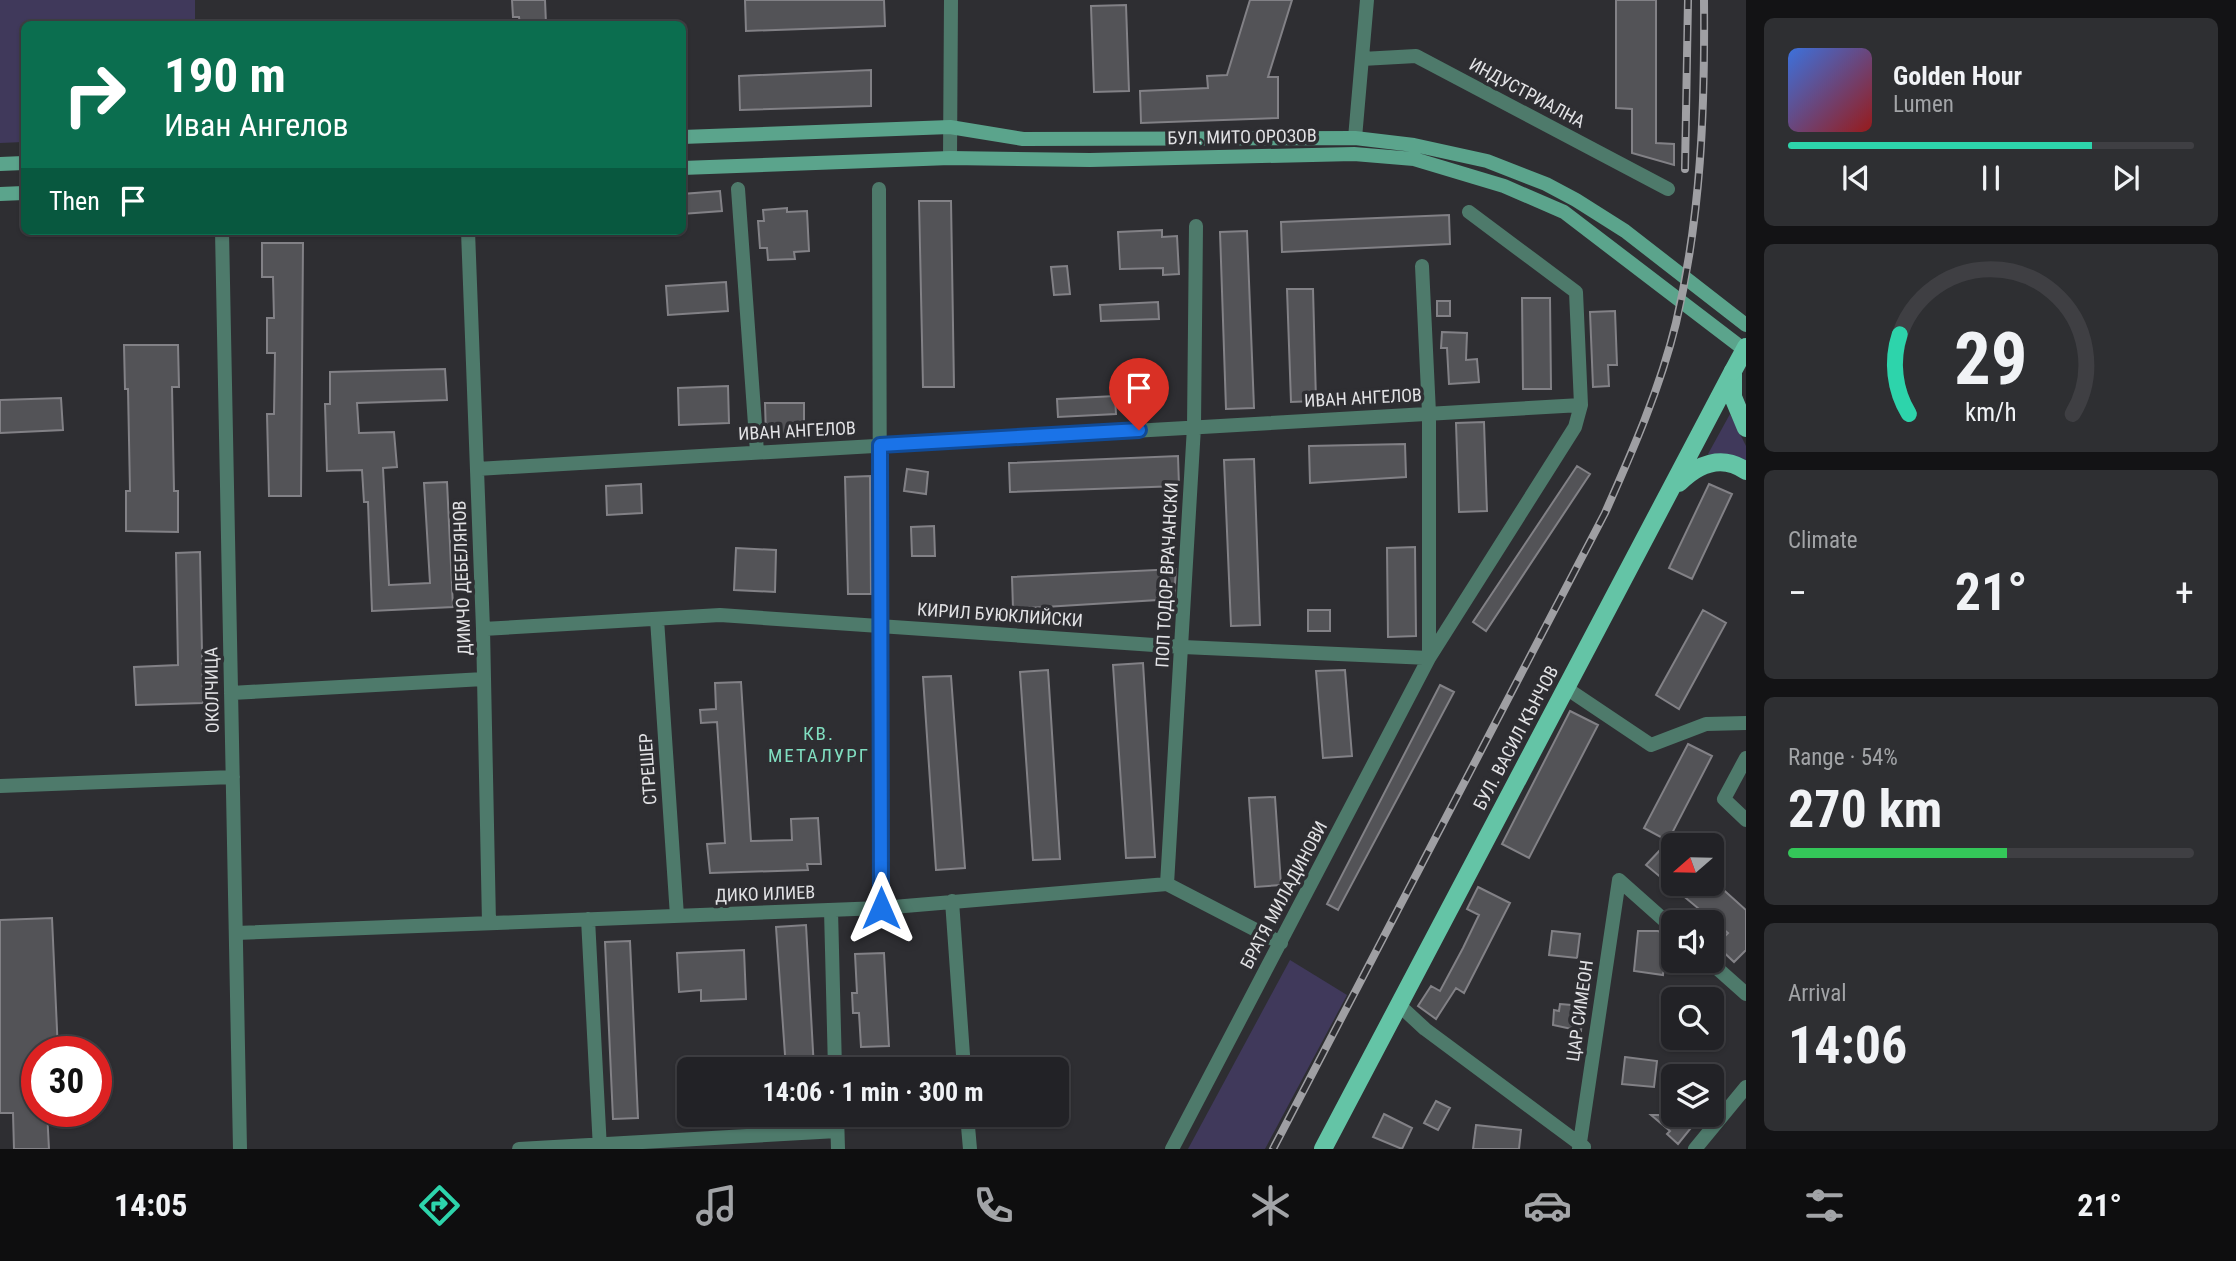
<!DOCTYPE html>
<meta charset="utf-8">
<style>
:root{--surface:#222226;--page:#2e2f32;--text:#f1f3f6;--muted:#a2a4a7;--line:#3f3f43;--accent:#2dd4ab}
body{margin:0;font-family:"Roboto Condensed",sans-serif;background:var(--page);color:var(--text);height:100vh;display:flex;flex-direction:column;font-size:26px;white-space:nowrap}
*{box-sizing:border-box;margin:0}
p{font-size:23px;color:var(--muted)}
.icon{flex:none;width:38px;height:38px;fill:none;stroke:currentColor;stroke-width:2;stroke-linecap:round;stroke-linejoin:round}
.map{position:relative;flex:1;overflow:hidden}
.side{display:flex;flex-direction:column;gap:18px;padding:18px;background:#131315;width:490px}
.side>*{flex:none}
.guide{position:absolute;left:21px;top:21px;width:665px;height:214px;border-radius:10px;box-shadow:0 2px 5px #0004,0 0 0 2px var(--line);background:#0b6e4f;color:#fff;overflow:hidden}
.needle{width:46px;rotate:250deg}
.buttons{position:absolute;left:1661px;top:833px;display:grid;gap:14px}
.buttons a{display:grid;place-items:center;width:63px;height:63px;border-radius:10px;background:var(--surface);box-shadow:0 2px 5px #0004,0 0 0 2px var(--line);font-size:35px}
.speed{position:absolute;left:21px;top:1036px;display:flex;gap:14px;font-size:35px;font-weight:700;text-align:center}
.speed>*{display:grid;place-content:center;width:91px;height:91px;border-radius:50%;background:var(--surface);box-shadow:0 2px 5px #0004,0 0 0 2px var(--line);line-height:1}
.speed .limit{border:10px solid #d22;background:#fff;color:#111}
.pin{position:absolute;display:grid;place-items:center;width:60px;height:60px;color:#fff;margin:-72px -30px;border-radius:50% 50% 50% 0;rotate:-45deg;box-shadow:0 0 7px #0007}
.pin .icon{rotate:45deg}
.me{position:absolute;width:77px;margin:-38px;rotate:0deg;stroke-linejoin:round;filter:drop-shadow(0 0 5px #0008)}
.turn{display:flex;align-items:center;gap:24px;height:147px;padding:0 28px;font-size:32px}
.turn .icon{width:91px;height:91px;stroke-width:2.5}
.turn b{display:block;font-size:49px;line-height:60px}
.then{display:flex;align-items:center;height:66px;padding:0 28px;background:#0003;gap:14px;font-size:26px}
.big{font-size:52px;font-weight:700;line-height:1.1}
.side .card{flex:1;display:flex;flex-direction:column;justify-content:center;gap:10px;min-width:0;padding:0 24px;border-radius:10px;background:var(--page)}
.side .dial{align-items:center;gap:0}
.dial svg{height:182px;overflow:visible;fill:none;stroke:var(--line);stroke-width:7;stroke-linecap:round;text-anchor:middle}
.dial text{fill:var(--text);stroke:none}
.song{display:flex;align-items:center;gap:21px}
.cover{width:84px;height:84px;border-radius:10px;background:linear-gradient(135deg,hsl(220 70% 55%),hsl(0 70% 35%))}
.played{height:7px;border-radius:4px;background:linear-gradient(90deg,var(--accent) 75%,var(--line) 75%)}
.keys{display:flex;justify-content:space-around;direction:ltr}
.heat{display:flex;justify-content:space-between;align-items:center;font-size:38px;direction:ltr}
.charge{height:10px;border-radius:5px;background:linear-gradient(90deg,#34c759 54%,var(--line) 0)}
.trip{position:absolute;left:677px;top:1057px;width:392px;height:70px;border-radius:10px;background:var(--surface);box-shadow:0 2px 5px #0004,0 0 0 2px var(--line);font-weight:700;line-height:70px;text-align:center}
.menu{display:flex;height:112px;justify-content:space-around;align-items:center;background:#0e0e0f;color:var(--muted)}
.menu .icon{width:49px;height:49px}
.menu .active{color:var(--accent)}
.menu b{font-size:32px;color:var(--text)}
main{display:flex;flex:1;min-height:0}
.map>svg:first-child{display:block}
.green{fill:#40395b}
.building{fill:#535357;stroke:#828186;stroke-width:2}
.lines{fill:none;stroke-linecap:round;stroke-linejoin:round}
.minor{stroke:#4e7a6b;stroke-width:14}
.secondary{stroke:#5ba48c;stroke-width:14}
.primary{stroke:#64c4a6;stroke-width:18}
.rail-casing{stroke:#9f9fa3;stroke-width:8}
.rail{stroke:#2e2e32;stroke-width:5;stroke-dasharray:16;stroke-linecap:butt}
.primary-bridge{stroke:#64c4a6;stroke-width:18}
.route-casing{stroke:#114b97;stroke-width:18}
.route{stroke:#1a73e8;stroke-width:12}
.labels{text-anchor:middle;stroke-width:7;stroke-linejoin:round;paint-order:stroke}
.street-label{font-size:18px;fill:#e2e2e5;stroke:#2e2e32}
.neighbourhood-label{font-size:19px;letter-spacing:2px;fill:#80dec0;stroke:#2e2e32}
</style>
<main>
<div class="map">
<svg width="1746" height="1149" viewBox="0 0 1746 1149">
<rect width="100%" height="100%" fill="#2e2e32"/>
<path class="green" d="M0 0H195V24H24V142L0 143Z
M1730 414 1746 446V463L1730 455 1708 454Z
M1290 960 1347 995 1265 1149H1188Z"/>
<path class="building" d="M512 0H545L546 24H520L519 17H513Z
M745 0H884L885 26 746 31Z
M1250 0H1292L1268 77H1278V118L1141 123 1140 91 1208 88 1207 76 1227 75Z
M1616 0H1656V143L1674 144V165L1632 153V109L1616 108Z
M1126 5 1129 91 1094 92 1091 6Z
M871 70V106L740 110 739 76Z
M720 191 722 211 682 214V194Z
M919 201H951L954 387H923Z
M787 208V212L807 211 809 251 794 252 795 259 768 260 767 248H760L758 221H764L763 210Z
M1449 215 1450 244 1282 252 1281 222Z
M1162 230V237L1177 236 1179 274 1163 275V268L1120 269 1118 232Z
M1247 231 1254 408 1226 409 1220 232Z
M262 243H303L301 496H269L267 414H274L275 353H267V318H274L273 277H262Z
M1067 266 1070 294 1054 295 1051 267Z
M726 282 728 311 668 315 666 286Z
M1287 289H1313L1316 401 1291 402Z
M1522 298H1550L1551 389H1523Z
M1437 301H1450V316H1437Z
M1158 302 1159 319 1101 321 1100 305Z
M1615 311 1617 365H1608L1609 386 1593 387 1590 312Z
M1442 332 1467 333 1466 360 1477 359 1479 382 1449 384 1447 348H1441Z
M124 345H178L179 387H172L174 491H178V532L126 531V491H130L128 389H125Z
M445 369 447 400 357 403 359 433 394 432 397 467 383 468 389 585 430 583 424 483 447 482 453 607 372 611 368 502H364L362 470 327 471 325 404H330V372Z
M728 386 729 423 679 425 678 388Z
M1115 396 1116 414 1058 417 1057 399Z
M61 398 63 430 0 433V400Z
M765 403H804V437L766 436Z
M1484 422 1487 511 1459 512 1456 423Z
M1405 444 1406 477 1310 483 1309 446Z
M1178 456 1179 486 1010 492 1009 463Z
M1254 459 1260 625 1231 626 1224 460Z
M1577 466 1590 474 1486 631 1473 622Z
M907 469 928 472 926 494 904 491Z
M870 476 871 594H848L845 477Z
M641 484 642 513 607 515 606 486Z
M1709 484 1732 494 1692 579 1669 568Z
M934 526 935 556H912L911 527Z
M1415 547 1416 636 1388 637 1387 548Z
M736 548 776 550 775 592 734 590Z
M200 552 203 703 136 705 134 667 178 665 176 553Z
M1176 569 1174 599 1013 609 1012 577Z
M1308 610H1330V631H1308Z
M1703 610 1726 623 1679 709 1656 695Z
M1143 663 1155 857 1126 858 1113 665Z
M1048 670 1060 859 1033 860 1020 672Z
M1345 670 1352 756 1323 758 1316 671Z
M951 676 965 868 936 870 923 677Z
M741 682 751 841 792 840 791 819 818 818 821 864H807L808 870 710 873 707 844 725 843 717 722 701 723 700 710 716 709 715 683Z
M1440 685 1454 692 1338 910 1327 904Z
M1570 711 1598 725 1529 858 1502 844Z
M1688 744 1712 756 1668 841 1644 828Z
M1275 797 1281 885 1255 887 1249 798Z
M1662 848 1673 858V884H1717L1746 910V950L1734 962 1716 945 1728 933 1646 865Z
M1478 887 1510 903 1464 993 1456 988 1436 1019 1418 1006 1431 986 1440 991 1463 948 1479 915 1467 909Z
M52 918 58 1052H37V1111H47L49 1149H14L13 1113H0V920Z
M806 925 814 1069H786L776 927Z
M1552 931 1580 934 1577 958 1549 955Z
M1638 931H1658L1667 935 1663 975 1634 971Z
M630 941 638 1118 613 1119 605 942Z
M744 950 746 999 701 1001V990L679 992 677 953Z
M884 953 889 1046 861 1047 859 1013H853L852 993H857L855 954Z
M1560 1004 1583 1006 1581 1031 1553 1025 1554 1010 1559 1011Z
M1625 1057 1657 1061 1654 1087 1622 1084Z
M1436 1101 1450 1108 1438 1130 1424 1123Z
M1384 1114 1412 1128 1402 1149 1373 1137Z
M1651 1115H1684L1695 1123 1678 1144 1667 1134 1670 1131Z
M1476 1125 1521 1130 1519 1149H1473Z"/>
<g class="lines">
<path class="minor" d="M1362 59 1416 56 1668 189
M1355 138 1367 0
M950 158 951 0
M738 189 757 452
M879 189 881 908
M222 231 240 1149
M468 231 483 629 489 923
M1422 266 1429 413V657
M477 469 1581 405
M657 619 677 916
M483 629 720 615 1183 647 1429 658
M1566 688 1651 745 1706 724 1746 723
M231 693 484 679
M1746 758 1724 799 1746 820
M0 786 233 777
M1619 880 1673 928
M1167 884 1194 427 1196 226
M952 901 964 1069
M831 910 835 1069
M588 919 600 1149
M236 933 881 908 1167 884 1281 943
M1709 961 1746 994
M1399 1005 1425 1029 1584 1147
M837 1115 838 1149
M967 1115 970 1149
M519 1149 837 1131
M1172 1149 1429 658 1575 427 1581 405 1576 292 1469 212
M1579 1149 1619 880
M1695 1149 1746 1087"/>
<path class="secondary" d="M682 137 950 127 1023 139 1355 138 1414 145 1487 161 1546 184 1576 200 1625 231 1746 325
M0 164 24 163
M682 168 950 158 1090 160 1354 154 1414 159 1504 186 1564 212 1746 351
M0 194 24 193"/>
<path class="primary" d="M1733 374V397L1746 428
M1679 483C1698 464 1722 454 1746 471
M1323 1149 1733 371"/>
<defs>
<path id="rail" d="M1685 169 1688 0
M1273 1149 1605 513C1632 452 1660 389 1676 323 1701 216 1705 110 1704 0"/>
</defs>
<use href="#rail" class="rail-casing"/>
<use href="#rail" class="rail"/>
<path class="primary-bridge" d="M1733 371 1746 347"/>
</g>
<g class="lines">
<defs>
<path id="route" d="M881 908 880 445 1139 430"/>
</defs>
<use href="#route" class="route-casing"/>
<use href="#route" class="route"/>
</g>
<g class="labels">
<g class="street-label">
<text transform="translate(1527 93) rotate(28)" y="6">ИНДУСТРИАЛНА</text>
<text transform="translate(1242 137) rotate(-1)" y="6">БУЛ. МИТО ОРОЗОВ</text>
<text transform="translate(1363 398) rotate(-3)" y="6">ИВАН АНГЕЛОВ</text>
<text transform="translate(797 431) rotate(-3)" y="6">ИВАН АНГЕЛОВ</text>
<text transform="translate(1167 575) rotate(-87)" y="6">ПОП ТОДОР ВРАЧАНСКИ</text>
<text transform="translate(462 578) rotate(-92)" y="6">ДИМЧО ДЕБЕЛЯНОВ</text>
<text transform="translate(1000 615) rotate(4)" y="6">КИРИЛ БУЮКЛИЙСКИ</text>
<text transform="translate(212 690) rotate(-91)" y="6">ОКОЛЧИЦА</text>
<text transform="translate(1516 738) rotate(-62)" y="6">БУЛ. ВАСИЛ КЪНЧОВ</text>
<text transform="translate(648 769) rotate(-94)" y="6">СТРЕШЕР</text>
<text transform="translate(765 894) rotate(-2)" y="6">ДИКО ИЛИЕВ</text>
<text transform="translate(1284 895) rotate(-62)" y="6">БРАТЯ МИЛАДИНОВИ</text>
<text transform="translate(1580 1011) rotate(-82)" y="6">ЦАР СИМЕОН</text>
</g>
<g class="neighbourhood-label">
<text x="819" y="740">КВ.<tspan x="819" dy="22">МЕТАЛУРГ</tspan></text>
</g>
</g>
</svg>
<div class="buttons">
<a><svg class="needle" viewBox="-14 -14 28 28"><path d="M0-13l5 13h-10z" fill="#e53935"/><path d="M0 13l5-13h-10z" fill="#a2a4a7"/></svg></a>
<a><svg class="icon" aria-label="sound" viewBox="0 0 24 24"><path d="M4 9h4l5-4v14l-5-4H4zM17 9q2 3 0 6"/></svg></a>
<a><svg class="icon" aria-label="search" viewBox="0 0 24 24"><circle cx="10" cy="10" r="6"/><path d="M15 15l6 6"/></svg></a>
<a><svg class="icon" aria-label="layers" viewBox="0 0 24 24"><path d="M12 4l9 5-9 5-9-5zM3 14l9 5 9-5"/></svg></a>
</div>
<div class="speed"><div class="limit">30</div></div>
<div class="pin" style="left:1139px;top:430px;background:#d93025"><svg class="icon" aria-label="arrive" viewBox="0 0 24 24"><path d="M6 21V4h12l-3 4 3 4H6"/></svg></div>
<svg class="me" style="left:881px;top:908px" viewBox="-20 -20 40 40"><path d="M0-17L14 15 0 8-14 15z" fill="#1a73e8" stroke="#fff" stroke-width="4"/></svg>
<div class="trip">14:06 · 1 min · 300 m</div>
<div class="guide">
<div class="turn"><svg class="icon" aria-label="right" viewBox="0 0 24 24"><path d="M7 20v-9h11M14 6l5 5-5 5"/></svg><div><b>190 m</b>Иван Ангелов</div></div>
<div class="then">Then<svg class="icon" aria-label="arrive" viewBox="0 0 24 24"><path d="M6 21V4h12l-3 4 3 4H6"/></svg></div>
</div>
</div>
<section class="side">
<div class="card">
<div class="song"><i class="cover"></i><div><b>Golden Hour</b><p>Lumen</p></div></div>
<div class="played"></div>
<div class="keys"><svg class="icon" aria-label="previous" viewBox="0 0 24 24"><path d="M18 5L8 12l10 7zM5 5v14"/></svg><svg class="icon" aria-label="pause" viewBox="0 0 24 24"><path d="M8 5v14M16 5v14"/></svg><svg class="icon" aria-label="next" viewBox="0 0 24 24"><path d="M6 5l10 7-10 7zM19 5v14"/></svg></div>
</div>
<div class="card dial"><svg viewBox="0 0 100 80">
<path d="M14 69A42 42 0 1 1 86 69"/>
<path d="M14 69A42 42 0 0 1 10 34" stroke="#2dd4ab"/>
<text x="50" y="56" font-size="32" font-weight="700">29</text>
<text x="50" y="72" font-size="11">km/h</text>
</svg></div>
<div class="card"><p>Climate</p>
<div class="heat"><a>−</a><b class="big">21°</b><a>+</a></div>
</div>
<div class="card"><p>Range · 54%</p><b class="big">270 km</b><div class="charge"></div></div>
<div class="card"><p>Arrival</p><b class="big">14:06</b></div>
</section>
</main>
<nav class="menu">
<b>14:05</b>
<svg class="icon active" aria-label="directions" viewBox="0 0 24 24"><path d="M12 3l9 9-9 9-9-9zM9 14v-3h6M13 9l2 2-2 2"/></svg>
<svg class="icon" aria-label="music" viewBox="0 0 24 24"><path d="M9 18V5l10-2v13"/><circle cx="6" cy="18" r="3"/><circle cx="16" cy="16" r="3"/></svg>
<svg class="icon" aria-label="phone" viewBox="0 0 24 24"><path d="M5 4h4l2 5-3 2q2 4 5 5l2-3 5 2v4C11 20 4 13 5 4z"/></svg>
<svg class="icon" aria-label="climate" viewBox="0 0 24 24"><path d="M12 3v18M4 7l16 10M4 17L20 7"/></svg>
<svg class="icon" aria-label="car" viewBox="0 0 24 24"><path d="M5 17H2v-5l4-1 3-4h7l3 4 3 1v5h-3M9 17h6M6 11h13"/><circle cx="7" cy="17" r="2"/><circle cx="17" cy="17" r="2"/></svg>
<svg class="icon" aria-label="filters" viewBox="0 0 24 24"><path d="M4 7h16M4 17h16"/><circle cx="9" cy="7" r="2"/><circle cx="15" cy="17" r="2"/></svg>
<b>21°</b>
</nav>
